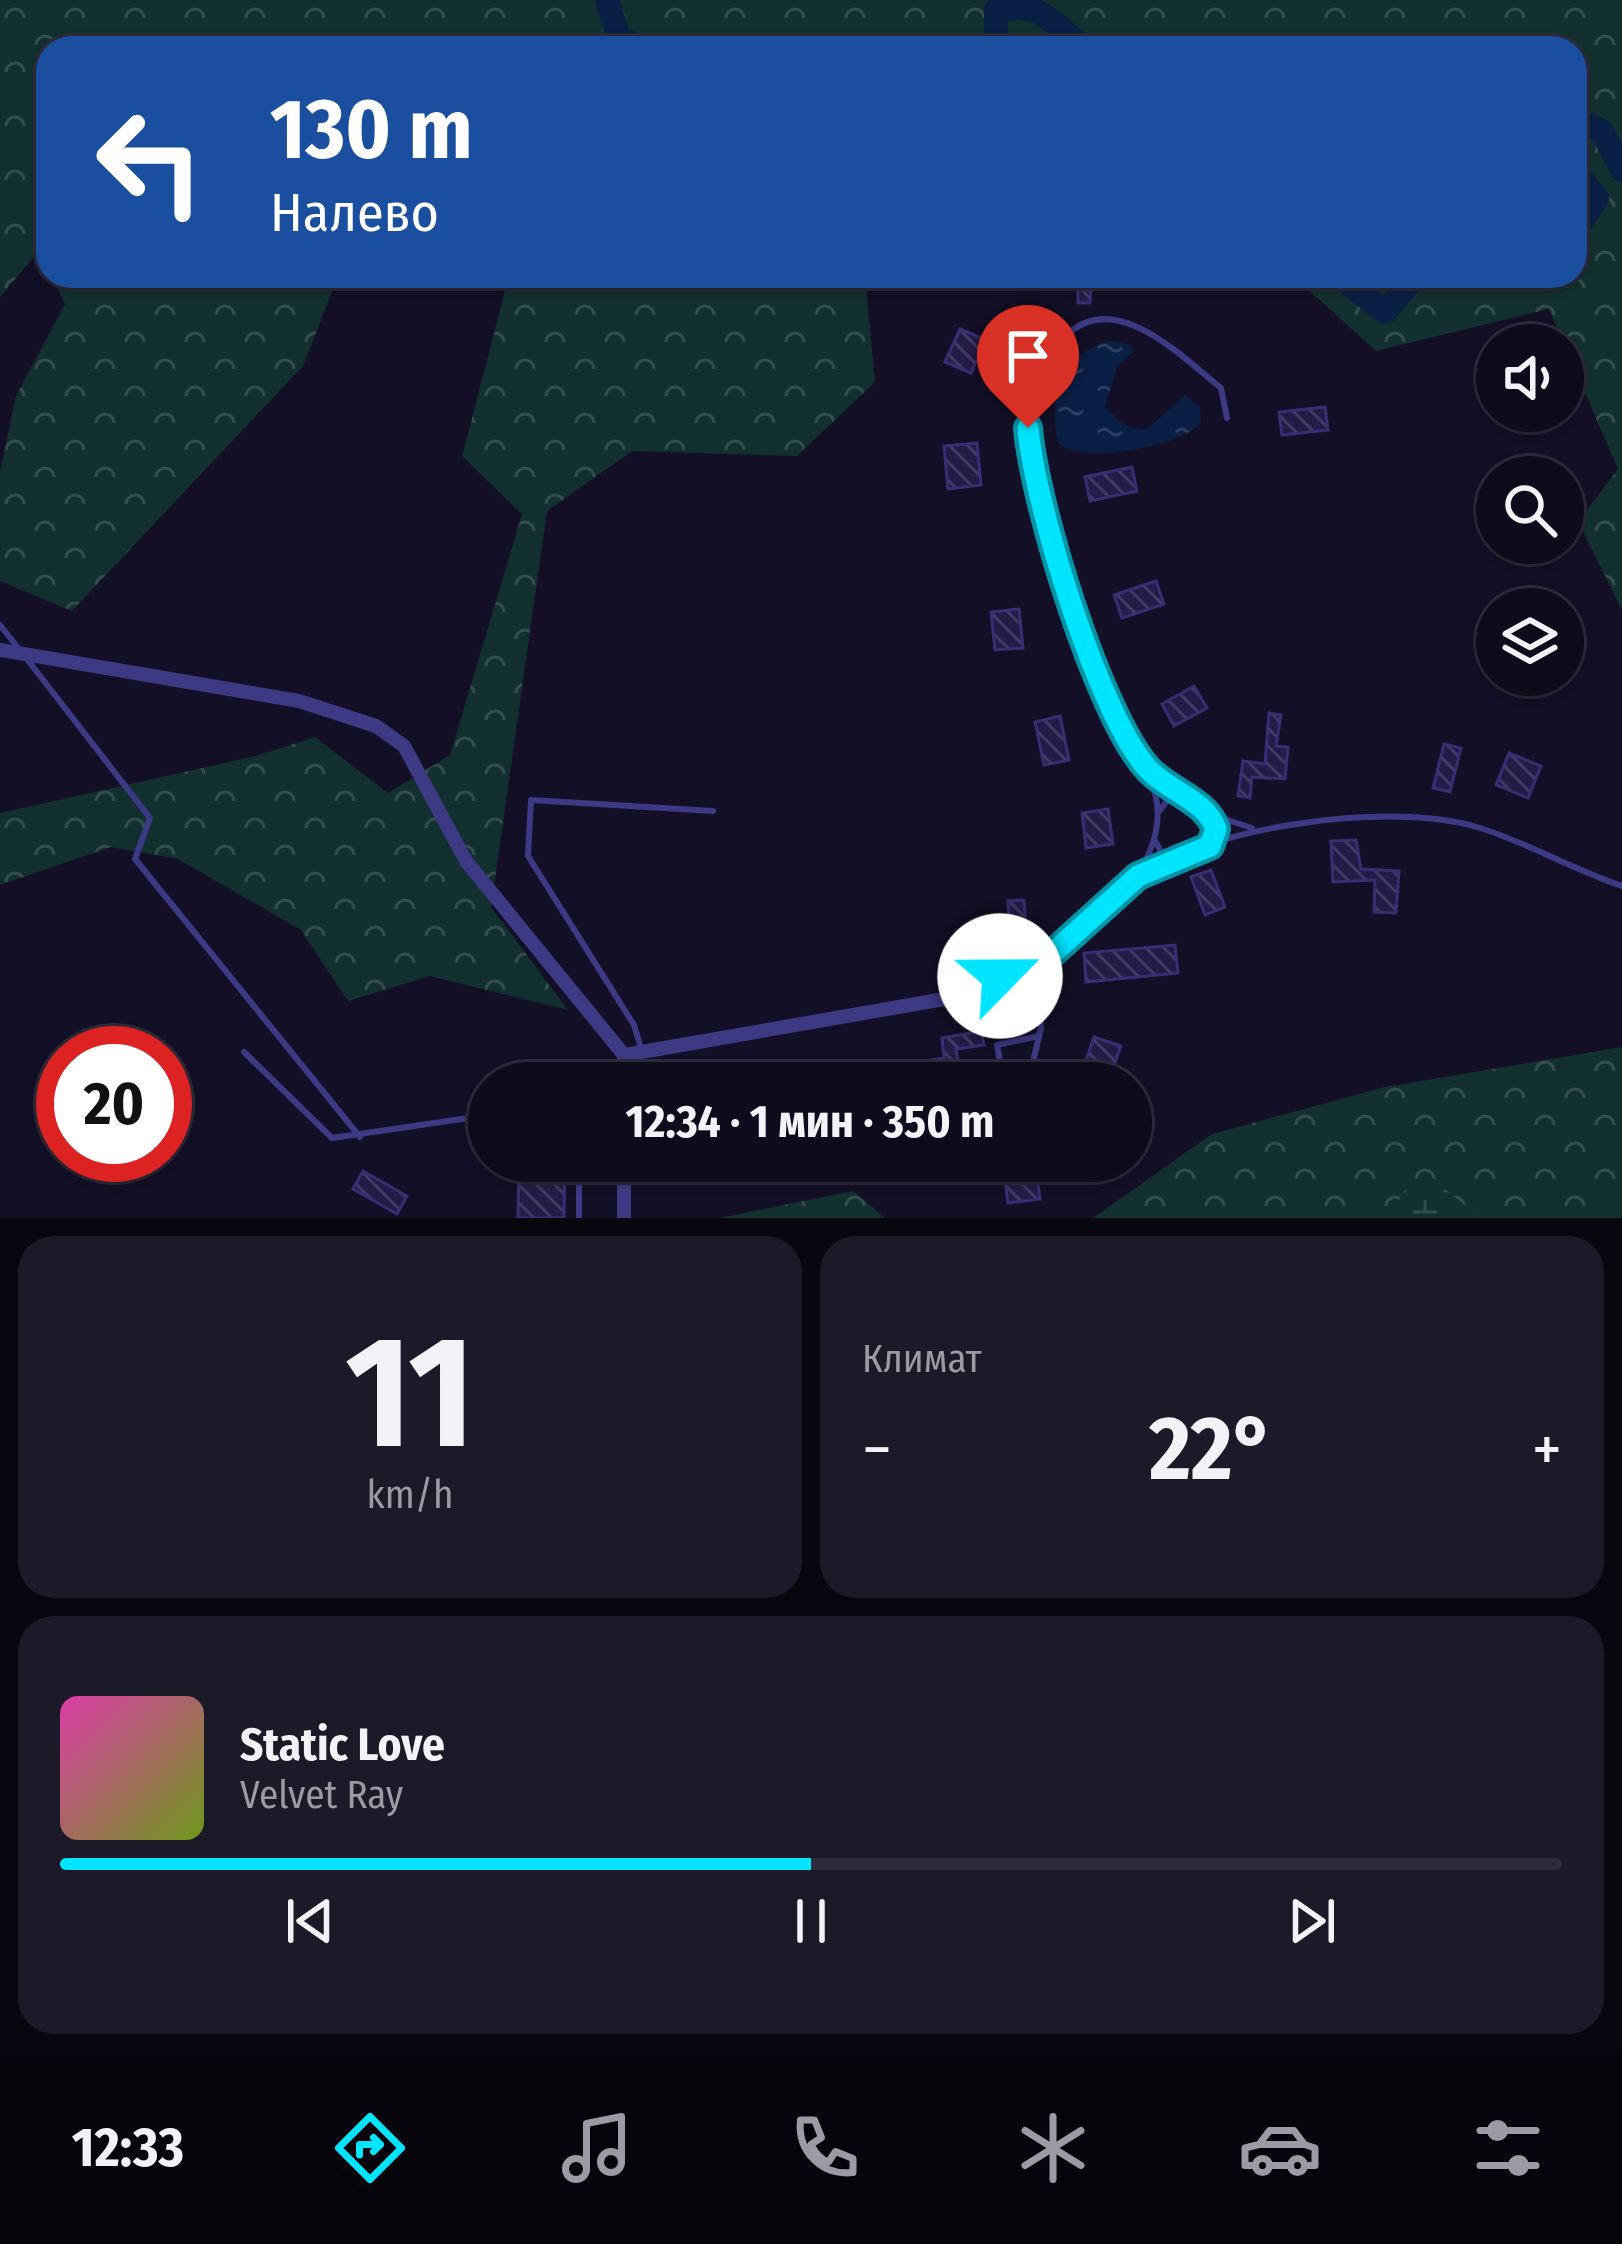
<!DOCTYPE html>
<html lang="ru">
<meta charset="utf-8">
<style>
:root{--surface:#0e0b1c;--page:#1c1929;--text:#f1f3f6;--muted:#9b9ba3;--line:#2e2b3b;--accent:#00e5ff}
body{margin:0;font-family:"Fira Sans Condensed",sans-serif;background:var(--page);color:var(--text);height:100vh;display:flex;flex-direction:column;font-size:45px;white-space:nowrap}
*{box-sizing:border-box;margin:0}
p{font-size:39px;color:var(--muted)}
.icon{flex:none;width:66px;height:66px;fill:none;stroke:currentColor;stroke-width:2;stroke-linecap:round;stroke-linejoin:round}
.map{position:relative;height:1218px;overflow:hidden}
.drawer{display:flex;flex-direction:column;gap:18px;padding:18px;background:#08060f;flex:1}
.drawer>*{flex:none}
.guide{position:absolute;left:36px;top:36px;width:1551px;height:252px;border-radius:36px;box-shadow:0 3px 9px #0004,0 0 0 3px var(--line);background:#1a4fa0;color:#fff;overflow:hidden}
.fabs{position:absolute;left:1476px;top:324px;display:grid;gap:24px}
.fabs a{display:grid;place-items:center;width:108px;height:108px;border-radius:50%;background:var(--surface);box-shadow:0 3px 9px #0004,0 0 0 3px var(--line);font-size:60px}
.speed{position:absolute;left:36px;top:1026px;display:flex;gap:24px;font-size:60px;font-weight:700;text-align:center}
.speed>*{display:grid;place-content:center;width:156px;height:156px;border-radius:50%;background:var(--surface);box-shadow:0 3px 9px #0004,0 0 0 3px var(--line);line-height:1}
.speed .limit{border:18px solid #d22;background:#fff;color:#111}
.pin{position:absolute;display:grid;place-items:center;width:102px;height:102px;color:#fff;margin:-123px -51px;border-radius:50% 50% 50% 0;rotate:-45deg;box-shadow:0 0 12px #0007}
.pin .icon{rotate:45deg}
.me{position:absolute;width:132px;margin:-66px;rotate:67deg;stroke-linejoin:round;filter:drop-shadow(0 0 9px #0008)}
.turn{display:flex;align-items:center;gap:42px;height:252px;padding:0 36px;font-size:54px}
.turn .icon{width:156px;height:156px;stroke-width:2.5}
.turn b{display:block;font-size:84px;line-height:102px}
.big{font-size:90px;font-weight:700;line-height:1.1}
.drawer .tile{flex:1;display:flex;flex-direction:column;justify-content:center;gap:18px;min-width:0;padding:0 42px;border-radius:36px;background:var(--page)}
.drawer .dial{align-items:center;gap:0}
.dial b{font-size:156px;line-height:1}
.song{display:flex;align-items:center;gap:36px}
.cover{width:144px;height:144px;border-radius:18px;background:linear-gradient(135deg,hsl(320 70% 55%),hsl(80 70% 35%))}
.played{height:12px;border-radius:6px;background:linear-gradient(90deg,var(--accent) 50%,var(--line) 50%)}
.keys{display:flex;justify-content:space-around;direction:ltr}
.heat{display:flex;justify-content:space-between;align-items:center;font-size:66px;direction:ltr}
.drawer .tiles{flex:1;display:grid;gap:18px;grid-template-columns:1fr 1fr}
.tile:last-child{grid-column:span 2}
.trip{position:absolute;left:468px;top:1062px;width:684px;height:120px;border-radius:60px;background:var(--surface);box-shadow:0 3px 9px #0004,0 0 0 3px var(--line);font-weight:700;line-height:120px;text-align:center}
.menu{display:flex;height:192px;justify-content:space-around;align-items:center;background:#06040b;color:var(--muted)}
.menu .icon{width:84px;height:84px}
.menu .selected{color:var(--accent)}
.menu b{font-size:54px;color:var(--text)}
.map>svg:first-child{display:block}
.forest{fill:url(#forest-crowns)}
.wetland{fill:url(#wetland-marsh)}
.water{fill:url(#water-ripples)}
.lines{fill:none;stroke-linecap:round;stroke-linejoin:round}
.river{stroke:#0a1f44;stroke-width:24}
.building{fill:url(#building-back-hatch);stroke:#3b2d73;stroke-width:3}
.lane{stroke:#3d3a85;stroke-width:6}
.street{stroke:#3d3a85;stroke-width:14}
.route-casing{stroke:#0095a6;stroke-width:30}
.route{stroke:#00e5ff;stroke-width:21}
</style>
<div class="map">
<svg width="1622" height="1218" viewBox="0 0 1622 1218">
<defs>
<pattern id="forest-crowns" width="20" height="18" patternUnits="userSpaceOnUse" patternTransform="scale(3)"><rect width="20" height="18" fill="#12302f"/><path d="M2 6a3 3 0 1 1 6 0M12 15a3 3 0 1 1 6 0" fill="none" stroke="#344d4e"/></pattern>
<pattern id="wetland-marsh" width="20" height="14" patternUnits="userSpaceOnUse" patternTransform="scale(3)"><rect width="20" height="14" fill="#12302f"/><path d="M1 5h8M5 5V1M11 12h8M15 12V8" fill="none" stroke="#344d4e"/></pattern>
<pattern id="water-ripples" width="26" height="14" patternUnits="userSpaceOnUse" patternTransform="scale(3)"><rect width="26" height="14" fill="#0a1f44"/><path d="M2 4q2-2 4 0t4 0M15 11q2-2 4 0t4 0" fill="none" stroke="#2d3f60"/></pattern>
<pattern id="building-back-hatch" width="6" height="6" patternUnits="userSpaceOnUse" patternTransform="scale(3)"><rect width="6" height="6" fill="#241b47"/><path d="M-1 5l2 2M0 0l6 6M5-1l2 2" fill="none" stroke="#433b63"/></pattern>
</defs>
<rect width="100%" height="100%" fill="#130f26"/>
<path class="forest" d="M0 0H1622V610L1578 522 1618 469 1549 309 1376 351 1293 276H1575V48H48V269L38 252 0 297Z
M51 276H338L303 366 72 611 0 581V472L16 396 65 304Z
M509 276H865L875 382 797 456 632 451 547 511 491 907 568 1010 430 976 348 1001 301 930 178 859 111 847 0 885V813L256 756 315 737 388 793 450 755 522 514 462 456Z
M1622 1047V1218H1093L1212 1134 1385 1087Z
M853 1191 885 1218H719Z"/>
<path class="wetland" d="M1429 1175 1478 1217 1479 1218H1403L1399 1195Z"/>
<path class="water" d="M1110 341 1131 345 1134 351 1117 367 1105 406C1118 422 1127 429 1147 429L1185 395 1200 407 1201 423C1182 446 1079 466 1058 443 1049 398 1060 354 1110 341Z"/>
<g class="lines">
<path class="river" d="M607 0 619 38 645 48
M996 48V10C1045 1 1051 24 1085 48
M1575 119 1602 131 1622 170
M1575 172 1597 198 1575 231
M1339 276 1385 312 1416 276"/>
</g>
<path class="building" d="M1078 276H1127V288H1091L1090 303H1078Z
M960 329 986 340 971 373 945 362Z
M1325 407 1328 430 1282 435 1279 412Z
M977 443 981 485 948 489 944 446Z
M1132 467 1137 491 1090 501 1085 477Z
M1156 581 1164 604 1122 618 1114 595Z
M1019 609 1023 648 995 650 991 612Z
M1194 686 1207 708 1174 726 1162 704Z
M1269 713 1281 715 1276 746 1288 747 1285 779 1252 777 1250 798 1238 796 1243 761 1265 764Z
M1060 716 1069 760 1044 765 1035 722Z
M1444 744 1461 748 1450 792 1433 788Z
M1509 753 1541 766 1528 798 1496 785Z
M1108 809 1113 844 1086 848 1082 813Z
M1356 840 1361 869 1399 871 1396 913 1374 912 1375 880 1333 882 1331 841Z
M1211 870 1225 907 1205 915 1191 877Z
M1024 900 1028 959 1010 965 1008 901Z
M1175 945 1178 973 1086 982 1084 953Z
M981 1031 984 1045 956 1049 960 1074 951 1075 952 1083H923L919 1062 944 1058 942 1038Z
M1094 1037 1121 1046 1108 1081 1082 1072Z
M519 1161H565L564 1218H518Z
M1035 1161 1040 1199 1008 1203 1003 1165Z
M363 1171 407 1196 397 1214 353 1189Z"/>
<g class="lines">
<path class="lane" d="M0 625 19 649
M27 659 150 818 135 859 360 1137
M1150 770 1209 814 1252 828
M1160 810 1167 801 1183 798
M1211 817 1216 829 1212 843
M1155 841 1163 855 1175 858
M1138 876C1151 852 1162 826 1156 798 1149 766 1128 745 1115 716 1098 677 1085 636 1071 596 1042 516 995 409 1065 337 1114 286 1182 357 1221 388L1227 418
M951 998 989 993 1000 976C1062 968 1088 909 1137 876 1212 826 1392 801 1477 827 1527 842 1573 870 1622 886
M641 1048 634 1025 528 856 531 800 713 811
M244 1052 332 1138 489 1115
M1004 1083 997 1045 1039 1036
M1028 1083 1041 1028 1032 972
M579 1161V1218"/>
<path class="street" d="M0 650 299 701 376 726 404 746 466 861 624 1055 950 998
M624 1055V1083
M624 1161V1218"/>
</g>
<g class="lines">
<defs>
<path id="route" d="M1000 976 1032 972 1138 876 1210 846 1216 829C1206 800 1168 791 1148 769 1098 714 1034 502 1028 428"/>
</defs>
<use href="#route" class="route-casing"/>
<use href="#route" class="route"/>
</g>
</svg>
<div class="fabs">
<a><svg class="icon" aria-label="sound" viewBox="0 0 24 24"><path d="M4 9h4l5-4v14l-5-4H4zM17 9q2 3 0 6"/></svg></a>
<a><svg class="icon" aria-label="search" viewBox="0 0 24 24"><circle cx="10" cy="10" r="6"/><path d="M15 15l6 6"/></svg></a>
<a><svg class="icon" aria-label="layers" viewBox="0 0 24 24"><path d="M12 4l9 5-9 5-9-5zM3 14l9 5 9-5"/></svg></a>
</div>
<div class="speed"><div class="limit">20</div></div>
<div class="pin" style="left:1028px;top:428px;background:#d93025"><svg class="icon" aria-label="arrive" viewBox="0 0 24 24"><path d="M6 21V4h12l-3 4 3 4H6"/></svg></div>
<svg class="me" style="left:1000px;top:976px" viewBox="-20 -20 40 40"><circle r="19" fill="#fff"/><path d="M0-13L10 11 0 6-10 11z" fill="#00e5ff"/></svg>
<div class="trip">12:34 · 1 мин · 350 m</div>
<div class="guide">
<div class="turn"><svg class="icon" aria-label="left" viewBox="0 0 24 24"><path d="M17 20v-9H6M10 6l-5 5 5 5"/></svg><div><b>130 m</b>Налево</div></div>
</div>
</div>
<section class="drawer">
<div class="tiles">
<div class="tile dial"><b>11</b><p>km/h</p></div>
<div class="tile"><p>Климат</p>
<div class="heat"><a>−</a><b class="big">22°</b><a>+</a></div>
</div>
<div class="tile">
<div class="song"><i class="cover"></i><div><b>Static Love</b><p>Velvet Ray</p></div></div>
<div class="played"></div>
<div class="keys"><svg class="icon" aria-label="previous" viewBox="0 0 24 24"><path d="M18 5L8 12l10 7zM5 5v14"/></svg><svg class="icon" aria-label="pause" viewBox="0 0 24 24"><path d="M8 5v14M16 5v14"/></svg><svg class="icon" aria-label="next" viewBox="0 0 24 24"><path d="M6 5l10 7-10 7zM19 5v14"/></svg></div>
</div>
</div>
</section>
<nav class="menu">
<b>12:33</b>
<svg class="icon selected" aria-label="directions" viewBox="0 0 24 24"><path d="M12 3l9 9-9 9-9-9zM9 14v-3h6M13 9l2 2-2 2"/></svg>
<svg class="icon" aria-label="music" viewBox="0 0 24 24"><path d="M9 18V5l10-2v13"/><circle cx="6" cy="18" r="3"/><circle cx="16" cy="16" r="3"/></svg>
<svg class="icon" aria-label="phone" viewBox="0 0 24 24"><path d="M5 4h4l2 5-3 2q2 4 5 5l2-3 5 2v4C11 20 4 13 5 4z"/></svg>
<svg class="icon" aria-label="climate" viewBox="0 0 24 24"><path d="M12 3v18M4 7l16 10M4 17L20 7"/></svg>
<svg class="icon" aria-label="car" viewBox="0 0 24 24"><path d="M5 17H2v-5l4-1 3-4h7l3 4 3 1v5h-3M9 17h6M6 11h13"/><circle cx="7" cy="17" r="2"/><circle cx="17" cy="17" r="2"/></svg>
<svg class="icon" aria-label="filters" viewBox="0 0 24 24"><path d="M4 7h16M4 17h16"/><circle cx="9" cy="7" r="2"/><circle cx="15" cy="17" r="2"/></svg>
</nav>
